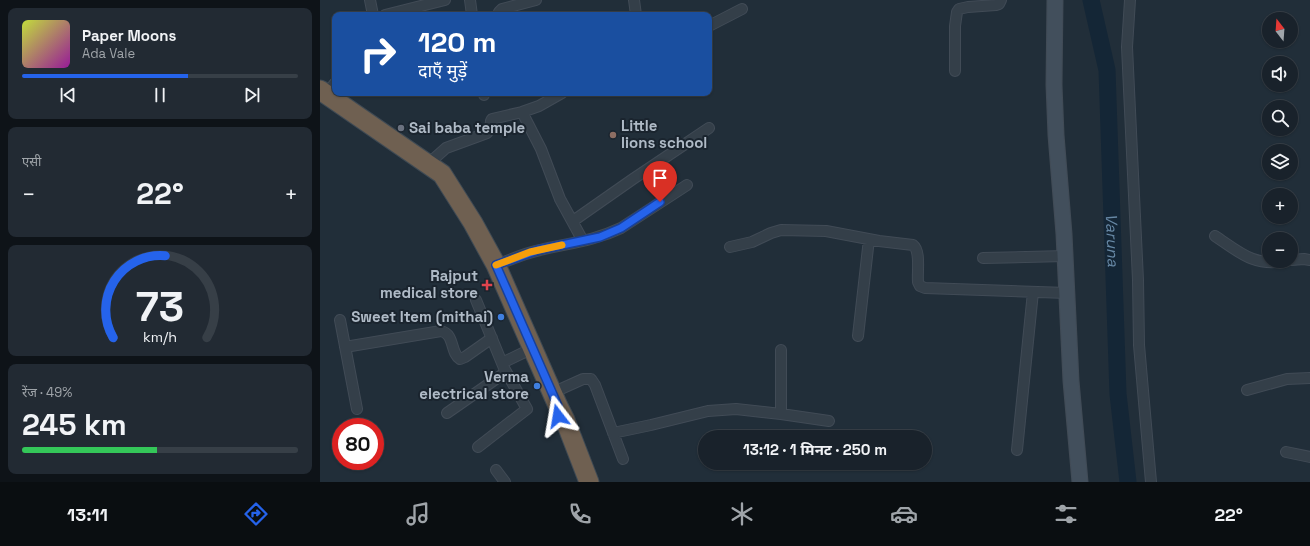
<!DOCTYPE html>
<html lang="hi">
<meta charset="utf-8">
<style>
:root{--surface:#19222b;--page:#222a33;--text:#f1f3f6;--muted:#9fa4a9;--line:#373f47;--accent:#2563eb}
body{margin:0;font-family:"Space Grotesk","Noto Sans Devanagari",sans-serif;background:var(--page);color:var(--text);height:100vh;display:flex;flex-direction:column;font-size:15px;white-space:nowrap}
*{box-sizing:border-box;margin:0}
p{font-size:13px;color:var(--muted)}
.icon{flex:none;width:22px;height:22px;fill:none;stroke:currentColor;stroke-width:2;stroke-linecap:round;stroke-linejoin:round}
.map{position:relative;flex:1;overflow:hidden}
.side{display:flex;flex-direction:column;gap:8px;padding:8px;background:#0e1318;width:320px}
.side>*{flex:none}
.guide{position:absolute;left:12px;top:12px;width:380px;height:84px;border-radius:8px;box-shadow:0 1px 3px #0004,0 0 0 1px var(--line);background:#1a4fa0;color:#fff;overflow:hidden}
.needle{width:26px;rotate:343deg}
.fabs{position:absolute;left:942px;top:12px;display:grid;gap:8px}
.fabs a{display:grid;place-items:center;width:36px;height:36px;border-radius:50%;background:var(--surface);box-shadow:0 1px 3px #0004,0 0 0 1px var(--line);font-size:20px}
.speed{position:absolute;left:12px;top:418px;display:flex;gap:8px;font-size:20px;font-weight:700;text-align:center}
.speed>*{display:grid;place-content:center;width:52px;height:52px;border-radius:50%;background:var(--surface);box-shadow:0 1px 3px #0004,0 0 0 1px var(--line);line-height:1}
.speed .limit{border:6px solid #d22;background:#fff;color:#111}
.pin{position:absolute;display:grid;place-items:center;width:34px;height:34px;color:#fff;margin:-41px -17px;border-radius:50% 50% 50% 0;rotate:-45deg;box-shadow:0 0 4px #0007}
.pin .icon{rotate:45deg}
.me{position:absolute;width:44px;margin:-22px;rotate:346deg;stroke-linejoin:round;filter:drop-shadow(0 0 3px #0008)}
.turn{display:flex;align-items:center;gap:14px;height:84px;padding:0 20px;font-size:18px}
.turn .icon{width:52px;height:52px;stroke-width:2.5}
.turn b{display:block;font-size:28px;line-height:34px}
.big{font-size:30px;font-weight:700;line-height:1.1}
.side .widget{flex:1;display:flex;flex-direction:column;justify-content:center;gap:6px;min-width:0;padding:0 14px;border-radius:8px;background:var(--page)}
.side .dial{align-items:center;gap:0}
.dial svg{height:104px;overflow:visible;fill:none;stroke:var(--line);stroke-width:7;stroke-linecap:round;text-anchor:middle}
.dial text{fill:var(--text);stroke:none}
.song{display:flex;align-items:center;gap:12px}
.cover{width:48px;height:48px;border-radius:6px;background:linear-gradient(135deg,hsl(70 70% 55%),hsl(300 70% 35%))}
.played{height:4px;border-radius:2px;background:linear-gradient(90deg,var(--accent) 60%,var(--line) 60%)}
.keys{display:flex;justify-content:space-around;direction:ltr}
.heat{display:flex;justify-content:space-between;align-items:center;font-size:22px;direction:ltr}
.charge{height:6px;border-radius:3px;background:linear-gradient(90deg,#34c759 49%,var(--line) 0)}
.trip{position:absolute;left:378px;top:430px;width:234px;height:40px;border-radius:20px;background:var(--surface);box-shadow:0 1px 3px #0004,0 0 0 1px var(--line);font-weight:700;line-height:40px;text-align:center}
.tabs{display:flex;height:64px;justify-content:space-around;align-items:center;background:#0a0e11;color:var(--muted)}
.tabs .icon{width:28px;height:28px}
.tabs .selected{color:var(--accent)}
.tabs b{font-size:18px;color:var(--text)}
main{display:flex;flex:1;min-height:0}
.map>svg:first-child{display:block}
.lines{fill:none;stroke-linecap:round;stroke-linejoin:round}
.river{stroke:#142636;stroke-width:17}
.street-casing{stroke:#414b56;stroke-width:12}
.secondary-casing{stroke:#414b56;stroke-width:17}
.highway-casing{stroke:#3f4a54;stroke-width:21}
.street{stroke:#343f49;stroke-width:10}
.secondary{stroke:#424f5c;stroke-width:15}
.highway{stroke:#6f6051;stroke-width:19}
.route-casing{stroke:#184099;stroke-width:10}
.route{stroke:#2563eb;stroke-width:7}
.slow{stroke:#f59e0b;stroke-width:7}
.worship-dot{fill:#6b7280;stroke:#1a242e;stroke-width:1.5}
.education-dot{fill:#8d6e63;stroke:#1a242e;stroke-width:1.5}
.health-dot{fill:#e0444e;stroke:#1a242e;stroke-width:1.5}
.shop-dot{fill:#3f7fe0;stroke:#1a242e;stroke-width:1.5}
.labels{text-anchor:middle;stroke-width:4;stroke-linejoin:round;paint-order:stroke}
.poi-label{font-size:15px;font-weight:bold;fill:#afbac6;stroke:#1a242e;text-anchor:end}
.water-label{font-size:16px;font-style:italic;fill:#6788a5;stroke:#1a242e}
</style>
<main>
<section class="side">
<div class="widget">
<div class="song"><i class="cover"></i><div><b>Paper Moons</b><p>Ada Vale</p></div></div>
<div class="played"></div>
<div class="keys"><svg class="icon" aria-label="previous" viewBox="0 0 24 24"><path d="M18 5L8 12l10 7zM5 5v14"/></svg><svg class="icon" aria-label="pause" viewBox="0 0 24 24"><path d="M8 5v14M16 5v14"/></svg><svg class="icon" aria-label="next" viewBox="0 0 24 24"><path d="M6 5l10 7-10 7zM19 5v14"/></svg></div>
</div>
<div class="widget"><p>एसी</p>
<div class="heat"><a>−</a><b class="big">22°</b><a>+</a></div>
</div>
<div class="widget dial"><svg viewBox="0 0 100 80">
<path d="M14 69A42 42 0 1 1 86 69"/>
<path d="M14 69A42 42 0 0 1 54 6" stroke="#2563eb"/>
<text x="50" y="56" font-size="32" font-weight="700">73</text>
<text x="50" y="72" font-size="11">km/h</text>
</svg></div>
<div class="widget"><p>रेंज · 49%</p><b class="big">245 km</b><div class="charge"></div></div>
</section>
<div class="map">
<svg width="990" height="482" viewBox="0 0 990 482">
<rect width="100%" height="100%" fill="#212e39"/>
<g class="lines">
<path class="river" id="s1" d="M771 0 787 70 798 394 808 482"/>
<defs>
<path id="street" d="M50 0 53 15
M150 0 152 15
M314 0 316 15
M810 0 807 47 818 280 819 345 831 482
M65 15 125 0
M180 15 179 12 182 9 216 0
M389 26 422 9
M635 71V26L637 12 639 9 648 7 676 5 679 4 681 0
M164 93V95
M4 97 15 83
M202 112 221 149 240 199 263 241
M108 164 126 148 167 133 170 129 171 121 172 119 202 112 219 106 242 93
M253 221 313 179 389 128
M895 236C919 252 934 267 965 261
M410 247 432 242 451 233 461 230 506 231 559 241 593 245C601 251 597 272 598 282L600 286 605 288 747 293
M663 258 745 256
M971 260 984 259 990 260
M176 265C190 260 205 253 220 250 249 243 274 241 301 228L367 185
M156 300 184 368 207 409 158 447
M20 320 37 409
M538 336 549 239
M25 347 121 331C135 334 130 353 140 359L145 357 172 338
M461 350V414
M182 363 213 348
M927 390 967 379 990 378
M232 393 263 379H271L275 385 303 459
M127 413 186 372
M293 433 331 425 388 411 416 409 461 414 509 421
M697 450 713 292
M966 452 990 457
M176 470 185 482"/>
<path id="secondary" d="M735 0 734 85 736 135 744 234 751 381 760 482"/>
<path id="highway" d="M0 90 122 174 153 223 176 265 238 406 245 420 269 482"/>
</defs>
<use href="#street" class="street-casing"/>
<use href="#secondary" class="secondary-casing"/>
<use href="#highway" class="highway-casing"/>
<use href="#street" class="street"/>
<use href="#secondary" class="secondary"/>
<use href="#highway" class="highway"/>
</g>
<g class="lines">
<defs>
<path id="route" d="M238 416V406L176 265 218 250 280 237 301 228 340 202"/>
</defs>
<use href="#route" class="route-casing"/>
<use href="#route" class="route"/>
<path class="slow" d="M176 265 210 252 242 245"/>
</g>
<circle class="worship-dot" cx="81" cy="128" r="4"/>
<circle class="education-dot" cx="293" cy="135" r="4"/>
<path class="health-dot" d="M165 279h4v4h4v4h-4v4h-4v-4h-4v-4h4z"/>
<g class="shop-dot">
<circle cx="181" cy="317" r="4"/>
<circle cx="217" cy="386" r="4"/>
</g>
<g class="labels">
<g class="poi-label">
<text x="301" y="131" text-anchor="start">Little<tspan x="301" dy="17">lions school</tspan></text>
<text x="89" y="133" text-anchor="start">Sai baba temple</text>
<text x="158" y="281">Rajput<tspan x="158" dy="17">medical store</tspan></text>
<text x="173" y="322">Sweet Item (mithai)</text>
<text x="209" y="382">Verma<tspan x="209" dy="17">electrical store</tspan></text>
</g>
<g class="water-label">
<text dy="6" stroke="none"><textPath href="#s1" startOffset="242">Varuna</textPath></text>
</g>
</g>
</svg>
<div class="fabs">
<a><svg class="needle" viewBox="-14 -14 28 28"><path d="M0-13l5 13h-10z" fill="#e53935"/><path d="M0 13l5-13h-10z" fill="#9fa4a9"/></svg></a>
<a><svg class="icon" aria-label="sound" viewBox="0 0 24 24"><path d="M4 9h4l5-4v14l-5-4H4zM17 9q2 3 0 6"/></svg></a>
<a><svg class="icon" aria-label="search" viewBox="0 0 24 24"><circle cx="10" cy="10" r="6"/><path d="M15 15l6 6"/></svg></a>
<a><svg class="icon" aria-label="layers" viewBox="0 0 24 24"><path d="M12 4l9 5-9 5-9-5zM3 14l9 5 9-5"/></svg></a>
<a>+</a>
<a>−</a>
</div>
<div class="speed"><div class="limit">80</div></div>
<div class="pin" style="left:340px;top:202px;background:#d93025"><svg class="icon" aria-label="arrive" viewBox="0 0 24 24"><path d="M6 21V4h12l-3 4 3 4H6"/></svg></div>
<svg class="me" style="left:238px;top:416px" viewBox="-20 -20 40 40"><path d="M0-17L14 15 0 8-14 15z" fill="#2563eb" stroke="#fff" stroke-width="4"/></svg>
<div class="trip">13:12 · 1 मिनट · 250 m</div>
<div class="guide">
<div class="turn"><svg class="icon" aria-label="right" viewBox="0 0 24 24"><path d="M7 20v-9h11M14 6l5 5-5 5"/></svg><div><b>120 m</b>दाएँ मुड़ें</div></div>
</div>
</div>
</main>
<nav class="tabs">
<b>13:11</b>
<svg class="icon selected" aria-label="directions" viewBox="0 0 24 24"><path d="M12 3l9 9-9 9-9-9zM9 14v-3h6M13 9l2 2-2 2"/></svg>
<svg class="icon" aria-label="music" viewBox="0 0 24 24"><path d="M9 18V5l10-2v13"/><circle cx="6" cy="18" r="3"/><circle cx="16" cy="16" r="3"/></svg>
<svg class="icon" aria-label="phone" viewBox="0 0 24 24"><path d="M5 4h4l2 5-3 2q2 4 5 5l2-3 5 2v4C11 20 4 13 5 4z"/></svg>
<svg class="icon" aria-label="climate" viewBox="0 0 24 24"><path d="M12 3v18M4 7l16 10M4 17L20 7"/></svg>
<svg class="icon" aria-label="car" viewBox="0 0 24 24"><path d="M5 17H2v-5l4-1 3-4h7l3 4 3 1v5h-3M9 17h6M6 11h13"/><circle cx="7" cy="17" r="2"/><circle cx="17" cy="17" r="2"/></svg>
<svg class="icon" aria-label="filters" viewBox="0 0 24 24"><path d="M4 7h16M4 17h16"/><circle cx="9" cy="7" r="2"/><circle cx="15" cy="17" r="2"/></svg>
<b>22°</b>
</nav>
